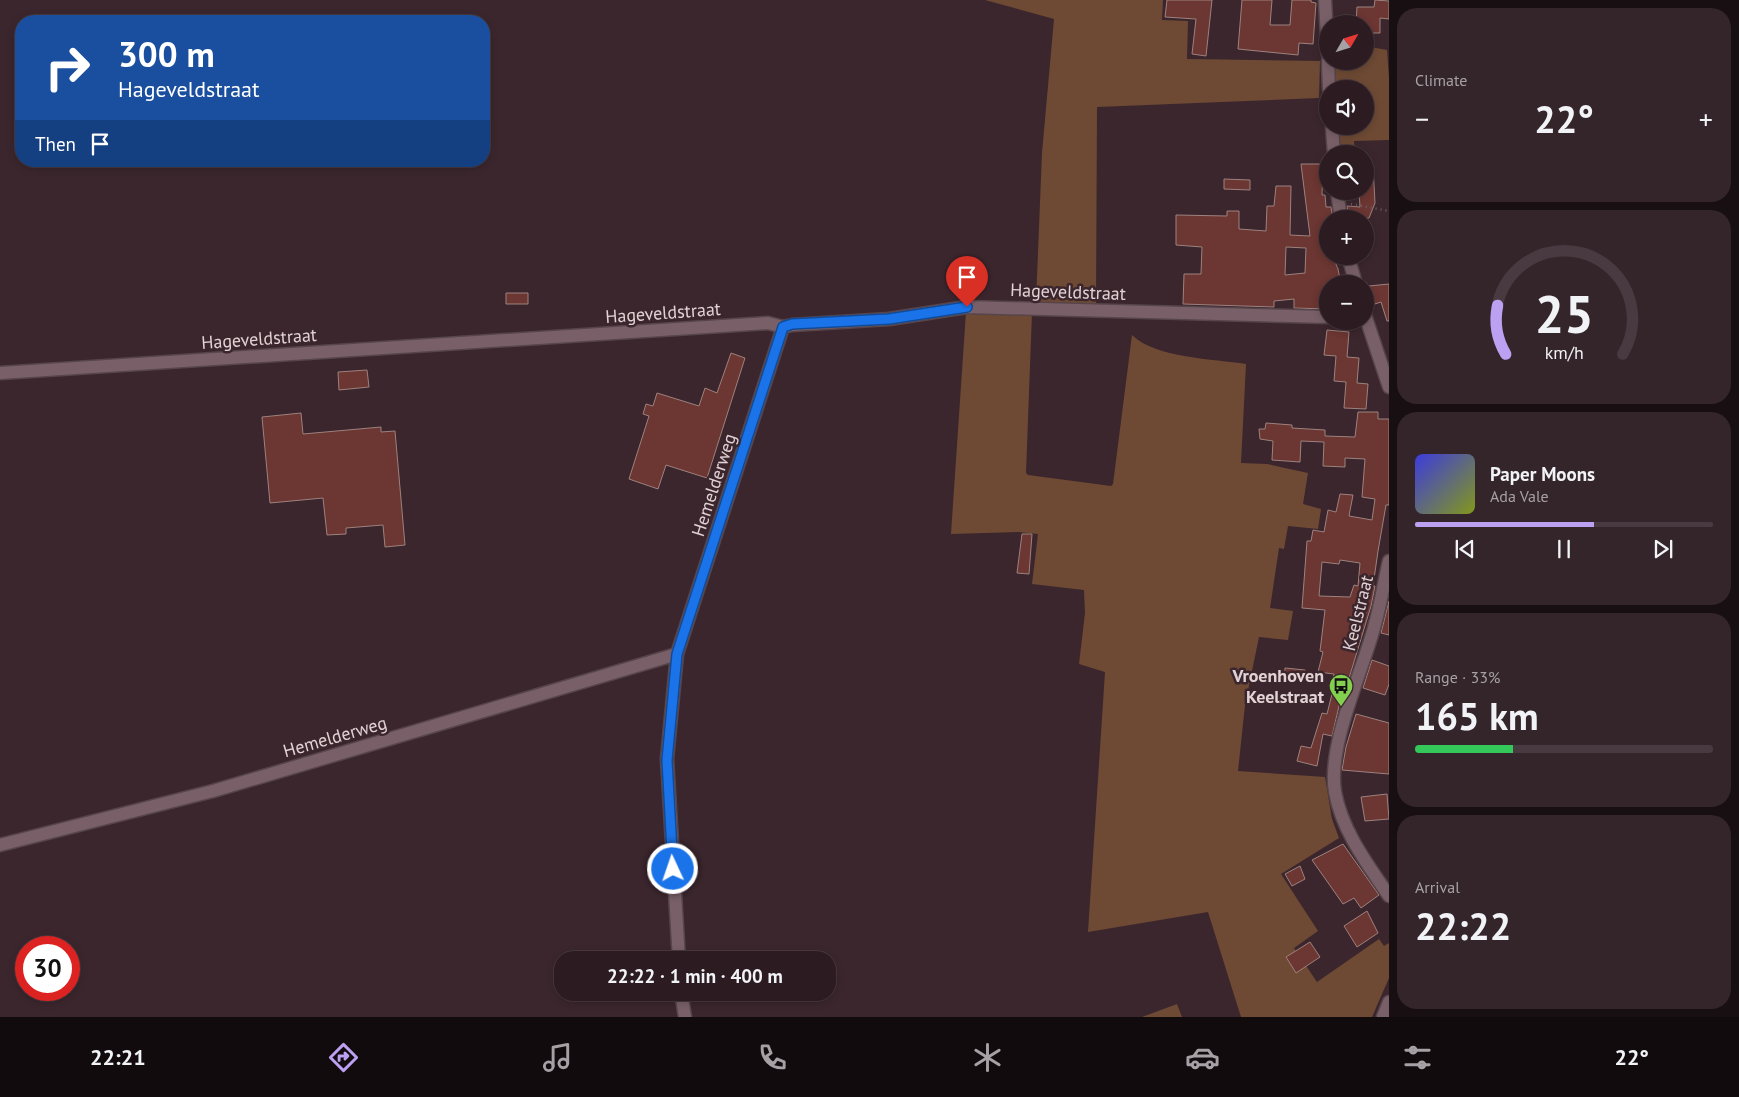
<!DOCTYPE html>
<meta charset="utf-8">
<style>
:root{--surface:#2c1c22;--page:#34252a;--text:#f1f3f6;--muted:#a6a1a5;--line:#483a40;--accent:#bca0f2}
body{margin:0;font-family:"PT Sans",sans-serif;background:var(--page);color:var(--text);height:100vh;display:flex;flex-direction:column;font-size:19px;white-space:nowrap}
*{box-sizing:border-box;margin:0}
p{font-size:16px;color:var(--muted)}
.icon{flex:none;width:28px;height:28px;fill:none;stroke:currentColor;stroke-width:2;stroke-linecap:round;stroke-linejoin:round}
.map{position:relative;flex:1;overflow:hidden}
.sheet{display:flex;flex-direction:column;gap:8px;padding:8px;background:#180f13;width:350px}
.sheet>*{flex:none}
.top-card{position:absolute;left:15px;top:15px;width:475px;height:152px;border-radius:20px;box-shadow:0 2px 8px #0003,0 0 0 1px var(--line);background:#1a4fa0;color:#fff;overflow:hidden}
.needle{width:32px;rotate:51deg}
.tools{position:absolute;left:1319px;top:15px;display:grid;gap:10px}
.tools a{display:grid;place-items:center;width:55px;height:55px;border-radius:50%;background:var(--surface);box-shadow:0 2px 8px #0003,0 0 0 1px var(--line);font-size:25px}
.speed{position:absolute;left:15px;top:936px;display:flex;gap:10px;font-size:25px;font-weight:700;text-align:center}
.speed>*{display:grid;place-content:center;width:65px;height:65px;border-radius:50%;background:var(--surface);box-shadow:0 2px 8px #0003,0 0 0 1px var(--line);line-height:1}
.speed .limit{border:8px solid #d22;background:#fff;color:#111}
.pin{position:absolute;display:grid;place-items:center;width:42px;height:42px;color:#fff;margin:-51px -21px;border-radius:50% 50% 50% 0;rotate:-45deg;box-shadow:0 0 5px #0007}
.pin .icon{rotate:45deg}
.me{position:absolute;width:55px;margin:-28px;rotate:357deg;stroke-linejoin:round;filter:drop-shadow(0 0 4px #0008)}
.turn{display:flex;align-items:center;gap:18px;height:105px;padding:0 20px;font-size:22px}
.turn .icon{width:65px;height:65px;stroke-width:2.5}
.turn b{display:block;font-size:35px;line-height:42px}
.then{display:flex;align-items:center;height:48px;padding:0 20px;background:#0003;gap:10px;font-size:19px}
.big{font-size:38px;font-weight:700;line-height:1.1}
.sheet .card{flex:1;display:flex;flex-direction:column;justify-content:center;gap:8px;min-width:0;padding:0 18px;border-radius:20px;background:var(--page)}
.sheet .dial{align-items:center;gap:0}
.dial svg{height:130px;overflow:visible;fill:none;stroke:var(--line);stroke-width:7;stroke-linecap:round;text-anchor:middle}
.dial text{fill:var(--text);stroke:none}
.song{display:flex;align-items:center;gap:15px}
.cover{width:60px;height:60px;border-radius:8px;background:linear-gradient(135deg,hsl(240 70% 55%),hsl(70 70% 35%))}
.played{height:5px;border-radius:2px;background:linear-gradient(90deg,var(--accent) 60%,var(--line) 60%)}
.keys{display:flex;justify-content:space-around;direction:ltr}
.heat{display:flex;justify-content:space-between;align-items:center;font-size:28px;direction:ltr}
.charge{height:8px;border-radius:4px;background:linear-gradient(90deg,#34c759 33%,var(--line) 0)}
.trip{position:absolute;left:554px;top:951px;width:282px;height:50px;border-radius:20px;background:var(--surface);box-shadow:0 2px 8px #0003,0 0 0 1px var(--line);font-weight:700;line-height:50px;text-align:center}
.tabs{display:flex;height:80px;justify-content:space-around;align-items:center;background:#120b0e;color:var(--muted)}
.tabs .icon{width:35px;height:35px}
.tabs .current{color:var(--accent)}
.tabs b{font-size:22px;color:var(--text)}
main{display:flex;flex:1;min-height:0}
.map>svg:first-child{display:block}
.green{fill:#6e4a34}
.building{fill:#6c3632;stroke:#9d827f;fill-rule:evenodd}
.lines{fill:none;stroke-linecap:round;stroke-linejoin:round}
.minor-casing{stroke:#57454b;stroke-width:15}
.path{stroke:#715e64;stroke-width:2.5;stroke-dasharray:1 4;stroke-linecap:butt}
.minor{stroke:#796068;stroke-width:12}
.route-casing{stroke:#114b97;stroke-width:12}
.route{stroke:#1a73e8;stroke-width:9}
.labels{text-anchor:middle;stroke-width:5;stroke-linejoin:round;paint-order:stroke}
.street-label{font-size:18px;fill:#e1d2d6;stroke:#3b262d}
.poi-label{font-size:18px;font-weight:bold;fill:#e1d2d6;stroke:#3b262d;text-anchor:end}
</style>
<main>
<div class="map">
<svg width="1389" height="1017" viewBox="0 0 1389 1017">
<rect width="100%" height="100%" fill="#3b262d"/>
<path class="green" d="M985 0H1163L1162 20 1188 21 1187 59 1320 61 1319 98 1097 107 1096 304 1036 302 1042 153 1054 19Z
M1365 46 1387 50 1389 78V140L1354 141 1355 154H1341L1339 126H1365V89H1336L1334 61H1365Z
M966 312H1032L1026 473 1028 475 1111 486 1113 484 1132 335C1155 358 1214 359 1246 364L1241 463 1267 464 1308 473 1303 504 1321 509 1318 529 1288 526 1284 549 1279 548 1270 608 1293 611 1288 640 1259 637 1245 705 1238 771 1325 777 1332 819 1339 838 1281 874 1318 931 1294 948 1317 982 1379 939 1384 946 1389 943V978L1372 1017H1241L1208 912 1088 932 1105 672 1079 664 1085 613 1084 590 1032 584 1038 534 1018 532 951 534Z
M1177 1004 1182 1017H1142Z"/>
<path class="building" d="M1167 0H1212L1206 56 1192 54 1196 19 1165 17Z
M1242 0H1272L1270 25H1290L1292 0H1311V2L1316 3 1313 44 1299 43 1298 55 1238 49Z
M1375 0 1389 1V19L1380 18V33H1365V24H1356L1357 7H1374Z
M1301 164H1323L1322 195H1325L1326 207H1331L1333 219H1328V256L1333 257 1338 269 1341 284H1328V309L1294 308V299L1274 301V307L1183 304 1184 274H1201L1202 247 1176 245V215L1227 216V211H1239V229L1266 231 1267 206H1274L1276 186H1291L1290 235 1310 236ZM1286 247 1306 248 1305 273 1285 275Z
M1365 166H1373L1375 203 1369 218 1349 219 1347 206 1360 207 1359 191H1365Z
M1224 179 1250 180V190L1224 189Z
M1389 284V321H1387L1381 302 1375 304 1369 286Z
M506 293H528V304H506Z
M1327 330 1349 332 1347 357 1359 358 1357 383 1368 384 1366 409 1344 408 1346 382 1334 381 1336 356 1324 355Z
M731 353 745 358 707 478 666 465 658 489 629 479 649 416 643 414 646 404 653 406 657 393 699 406 705 388 717 393Z
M367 370 369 387 339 390 338 372Z
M1358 412H1378V419H1389V505H1386L1378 551 1373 586H1375L1371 606 1346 688 1332 683 1334 674 1318 672 1323 652 1320 651 1325 610 1302 608 1307 541H1311L1313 530 1324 532 1328 510 1336 512 1340 494 1353 495 1349 516 1372 520 1375 499 1362 497 1365 459 1345 458V467L1323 466 1324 442 1301 441 1300 462 1272 460 1273 441 1260 439 1259 429H1265L1266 423 1292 425V428L1325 430V436L1355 437ZM1340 560 1360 563 1358 586 1354 585 1350 597 1319 596 1322 562 1339 564Z
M301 413 303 434 381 427V432L395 431 405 545 385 547 383 525 346 528V534L327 535 323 498 270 503 262 417Z
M1022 534H1032L1029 574 1017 573Z
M1389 601V635L1381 633Z
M1372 660 1389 666V684L1385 695 1363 688Z
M1285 668 1305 670 1304 680 1284 678Z
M1333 690 1342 693 1332 736 1323 734 1317 766 1297 761 1301 746 1311 748 1322 713 1327 714Z
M1356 714 1389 723V774L1342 770 1346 747Z
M1387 794 1389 819 1365 821 1361 797Z
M1343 844 1379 895 1361 908 1354 898 1343 904 1312 860Z
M1300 866 1305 879 1292 886 1285 874Z
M1367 911 1378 933 1357 947 1344 926Z
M1310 942 1320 957 1296 973 1286 957Z"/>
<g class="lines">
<defs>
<path id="minor" d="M1325 0 1328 55
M1328 61 1329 89
M1332 126 1334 154
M1337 191 1341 219
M1348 256 1356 284
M1365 315 1389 387
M0 373 768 323 783 327 792 325 889 319 967 307 1328 317
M1389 561C1384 582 1381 603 1375 624 1363 671 1327 745 1335 792 1342 831 1368 865 1389 896
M0 845 213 791 677 654
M679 960 667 759 677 654 783 327
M681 992 685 1017
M1383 1017 1389 1002"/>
</defs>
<use href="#minor" class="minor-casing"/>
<path class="path" d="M1351 204 1389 211"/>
<use href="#minor" class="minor"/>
</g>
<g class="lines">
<defs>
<path id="route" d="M673 869 667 760 677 654 783 327 792 324 889 319 967 307"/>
</defs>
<use href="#route" class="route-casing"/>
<use href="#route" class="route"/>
</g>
<defs>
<symbol id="bus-pin" viewBox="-11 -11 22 30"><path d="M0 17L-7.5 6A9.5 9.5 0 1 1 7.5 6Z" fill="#83d04e" stroke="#3b262d"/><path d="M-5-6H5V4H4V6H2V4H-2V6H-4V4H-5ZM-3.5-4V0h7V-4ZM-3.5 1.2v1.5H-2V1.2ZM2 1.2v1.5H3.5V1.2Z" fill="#111"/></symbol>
</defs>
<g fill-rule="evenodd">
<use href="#bus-pin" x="1327" y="672" width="28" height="38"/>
</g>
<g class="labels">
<g class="street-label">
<text transform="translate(1068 292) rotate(2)" y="6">Hageveldstraat</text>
<text transform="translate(663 313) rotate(-4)" y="6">Hageveldstraat</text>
<text transform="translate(259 339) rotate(-4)" y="6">Hageveldstraat</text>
<text transform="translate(714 485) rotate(-72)" y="6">Hemelderweg</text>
<text transform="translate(1358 613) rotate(-76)" y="6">Keelstraat</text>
<text transform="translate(335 737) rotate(-16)" y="6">Hemelderweg</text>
</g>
<g class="poi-label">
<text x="1324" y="682">Vroenhoven<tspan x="1324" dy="21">Keelstraat</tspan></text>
</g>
</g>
</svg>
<div class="tools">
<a><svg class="needle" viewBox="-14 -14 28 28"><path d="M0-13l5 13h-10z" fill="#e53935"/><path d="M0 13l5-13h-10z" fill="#a6a1a5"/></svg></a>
<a><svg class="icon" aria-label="sound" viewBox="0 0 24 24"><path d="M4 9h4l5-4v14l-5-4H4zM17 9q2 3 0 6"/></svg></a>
<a><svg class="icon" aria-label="search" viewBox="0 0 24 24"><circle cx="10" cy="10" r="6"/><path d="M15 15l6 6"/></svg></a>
<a>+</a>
<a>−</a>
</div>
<div class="speed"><div class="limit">30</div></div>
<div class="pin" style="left:967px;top:307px;background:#d93025"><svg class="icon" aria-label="arrive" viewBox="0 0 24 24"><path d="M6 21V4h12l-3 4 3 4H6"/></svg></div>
<svg class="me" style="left:673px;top:869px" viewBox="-20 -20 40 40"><circle r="17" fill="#1a73e8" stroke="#fff" stroke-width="3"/><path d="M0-11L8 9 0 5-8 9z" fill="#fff"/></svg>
<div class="trip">22:22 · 1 min · 400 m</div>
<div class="top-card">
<div class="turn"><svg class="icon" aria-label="right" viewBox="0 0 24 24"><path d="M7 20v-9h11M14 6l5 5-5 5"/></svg><div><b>300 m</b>Hageveldstraat</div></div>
<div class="then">Then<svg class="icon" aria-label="arrive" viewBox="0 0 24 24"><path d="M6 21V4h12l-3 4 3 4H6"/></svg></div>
</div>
</div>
<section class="sheet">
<div class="card"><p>Climate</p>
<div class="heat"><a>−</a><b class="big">22°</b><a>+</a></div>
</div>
<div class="card dial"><svg viewBox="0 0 100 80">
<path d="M14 69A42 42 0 1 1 86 69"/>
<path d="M14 69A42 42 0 0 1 9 39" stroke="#bca0f2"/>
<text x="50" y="56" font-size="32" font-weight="700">25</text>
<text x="50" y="72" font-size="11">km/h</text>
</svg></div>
<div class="card">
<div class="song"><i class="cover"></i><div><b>Paper Moons</b><p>Ada Vale</p></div></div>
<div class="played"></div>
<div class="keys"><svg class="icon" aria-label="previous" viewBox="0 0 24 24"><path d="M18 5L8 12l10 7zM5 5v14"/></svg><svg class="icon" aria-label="pause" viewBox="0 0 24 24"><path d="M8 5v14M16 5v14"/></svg><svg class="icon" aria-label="next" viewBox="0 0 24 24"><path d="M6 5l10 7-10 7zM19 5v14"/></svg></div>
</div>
<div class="card"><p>Range · 33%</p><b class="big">165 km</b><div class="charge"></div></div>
<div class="card"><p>Arrival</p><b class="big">22:22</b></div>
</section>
</main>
<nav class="tabs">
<b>22:21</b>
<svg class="icon current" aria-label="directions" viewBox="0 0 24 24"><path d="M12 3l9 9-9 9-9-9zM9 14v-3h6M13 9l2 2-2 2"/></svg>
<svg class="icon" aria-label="music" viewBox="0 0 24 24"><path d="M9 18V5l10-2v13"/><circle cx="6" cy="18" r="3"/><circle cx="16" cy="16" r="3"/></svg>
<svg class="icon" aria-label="phone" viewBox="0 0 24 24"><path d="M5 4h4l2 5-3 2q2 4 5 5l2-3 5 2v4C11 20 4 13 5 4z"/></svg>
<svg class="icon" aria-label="climate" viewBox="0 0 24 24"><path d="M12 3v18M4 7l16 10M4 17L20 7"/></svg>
<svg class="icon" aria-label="car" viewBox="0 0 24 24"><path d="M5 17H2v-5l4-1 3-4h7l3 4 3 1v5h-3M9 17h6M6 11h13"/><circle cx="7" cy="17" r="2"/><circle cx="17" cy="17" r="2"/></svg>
<svg class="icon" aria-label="filters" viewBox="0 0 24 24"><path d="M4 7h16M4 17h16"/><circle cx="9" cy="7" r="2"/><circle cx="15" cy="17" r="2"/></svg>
<b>22°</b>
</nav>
